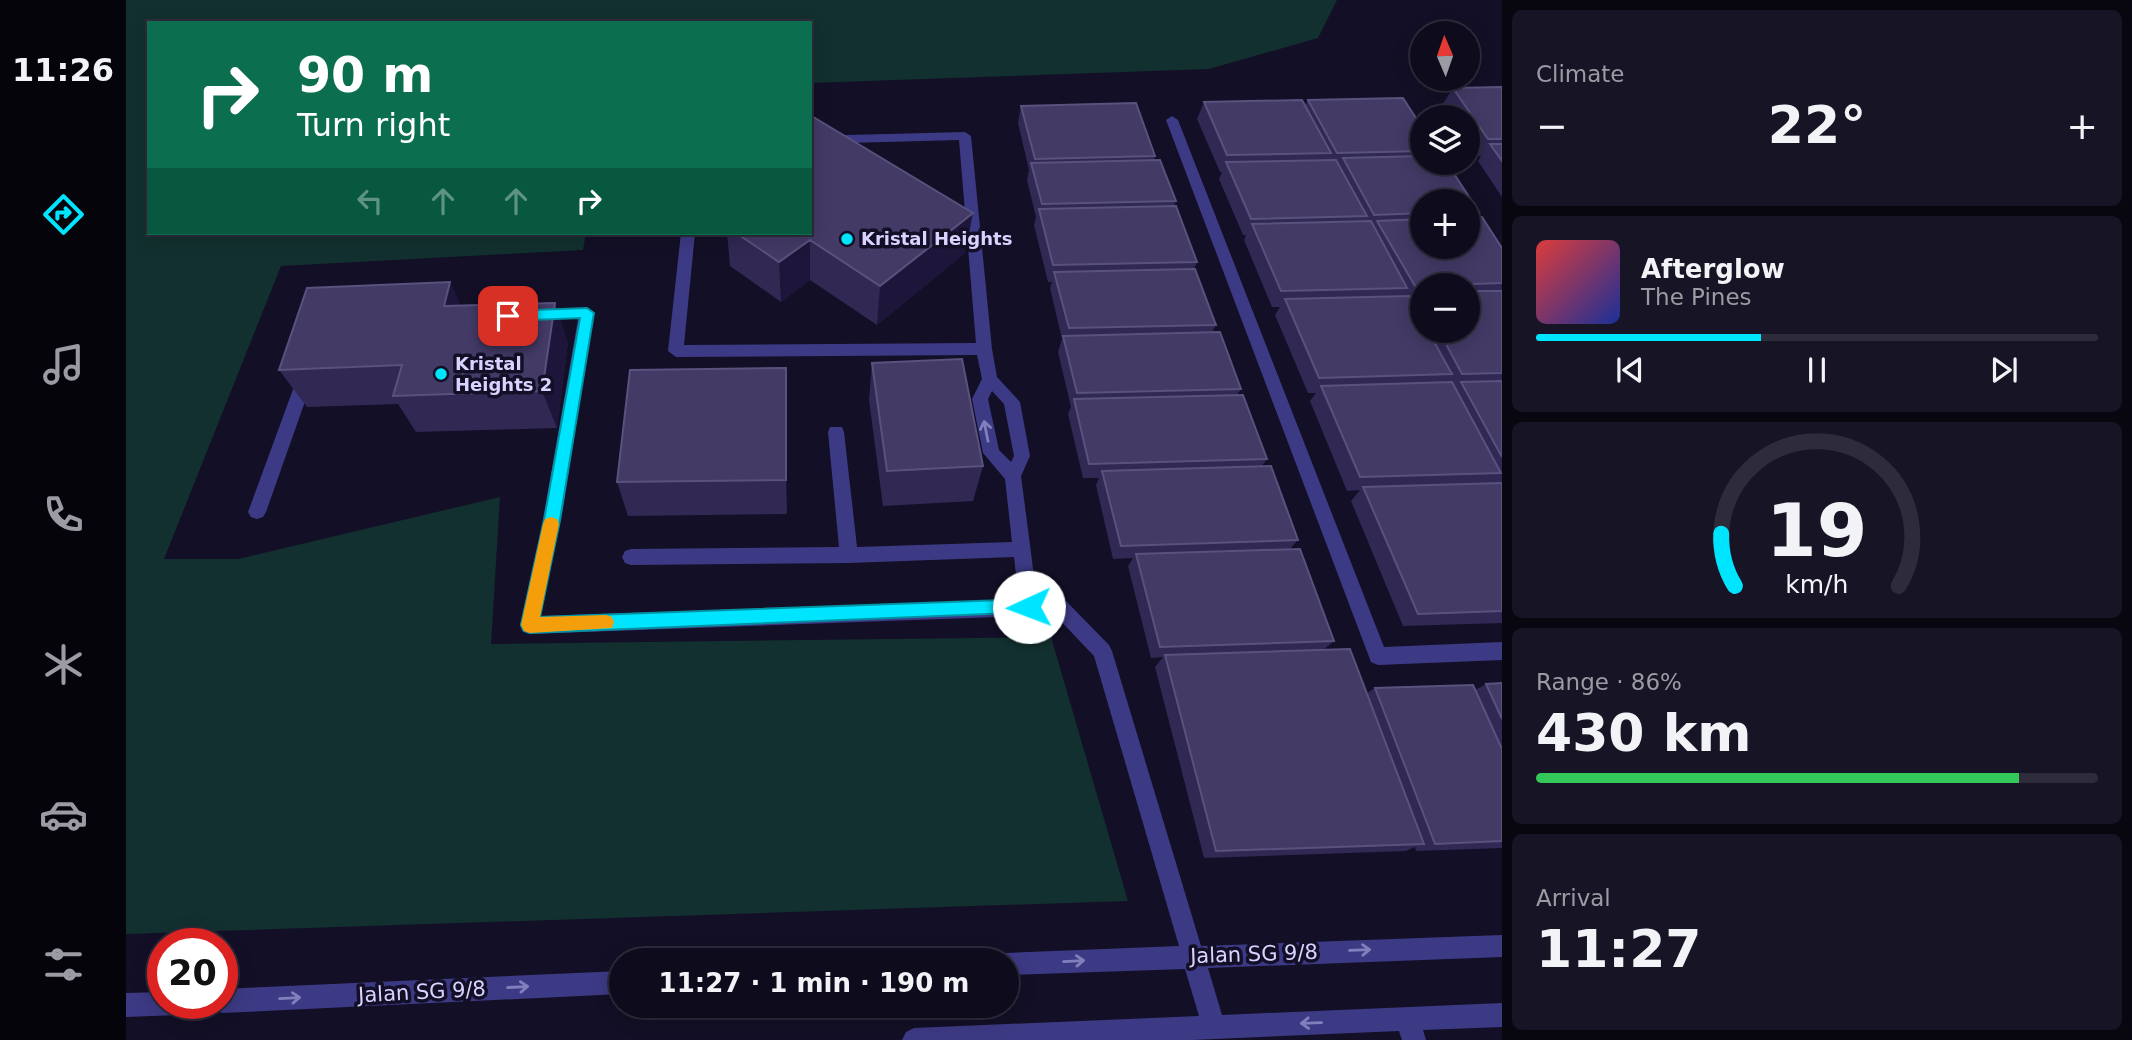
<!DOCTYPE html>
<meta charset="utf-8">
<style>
:root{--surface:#0e0b1c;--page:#171425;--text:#f1f3f6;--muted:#9b9ba3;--line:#2e2b3b;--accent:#00e5ff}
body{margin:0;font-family:"DejaVu Sans",sans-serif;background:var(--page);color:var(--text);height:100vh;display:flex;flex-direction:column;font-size:26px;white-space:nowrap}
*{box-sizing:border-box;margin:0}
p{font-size:23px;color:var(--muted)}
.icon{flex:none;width:38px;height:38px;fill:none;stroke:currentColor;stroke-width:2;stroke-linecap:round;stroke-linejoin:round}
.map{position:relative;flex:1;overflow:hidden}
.details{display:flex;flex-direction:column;gap:10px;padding:10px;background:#08060f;width:630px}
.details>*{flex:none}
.top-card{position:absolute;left:21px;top:21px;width:665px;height:214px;border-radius:0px;box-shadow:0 4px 18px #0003,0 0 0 2px var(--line);background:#0b6e4f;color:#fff;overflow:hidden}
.needle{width:46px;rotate:358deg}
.fabs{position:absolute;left:1284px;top:21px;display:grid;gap:14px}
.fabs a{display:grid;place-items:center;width:70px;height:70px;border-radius:50%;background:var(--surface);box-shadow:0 4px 18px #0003,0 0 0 2px var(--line);font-size:35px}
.speed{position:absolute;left:21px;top:928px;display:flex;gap:14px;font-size:35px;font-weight:700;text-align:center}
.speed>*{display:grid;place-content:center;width:91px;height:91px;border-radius:50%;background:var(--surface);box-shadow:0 4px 18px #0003,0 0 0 2px var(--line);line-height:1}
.speed .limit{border:10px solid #d22;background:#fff;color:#111}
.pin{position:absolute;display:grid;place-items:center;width:60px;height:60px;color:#fff;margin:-30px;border-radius:14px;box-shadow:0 4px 10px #0006}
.me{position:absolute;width:77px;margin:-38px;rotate:268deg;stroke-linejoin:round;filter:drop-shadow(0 0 5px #0008)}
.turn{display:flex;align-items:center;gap:24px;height:147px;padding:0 35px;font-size:32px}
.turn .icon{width:91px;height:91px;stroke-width:2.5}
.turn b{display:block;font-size:49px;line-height:60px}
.lanes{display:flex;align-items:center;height:66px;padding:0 35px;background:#0003;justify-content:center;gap:35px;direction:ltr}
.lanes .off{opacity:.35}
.big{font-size:52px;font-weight:700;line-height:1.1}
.details .tile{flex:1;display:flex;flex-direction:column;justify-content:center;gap:10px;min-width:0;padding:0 24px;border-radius:10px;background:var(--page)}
.details .dial{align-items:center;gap:0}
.dial svg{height:182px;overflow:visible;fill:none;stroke:var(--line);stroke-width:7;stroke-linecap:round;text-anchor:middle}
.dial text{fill:var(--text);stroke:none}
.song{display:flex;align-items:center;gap:21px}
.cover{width:84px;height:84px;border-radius:10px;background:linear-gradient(135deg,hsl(0 70% 55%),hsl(230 70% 35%))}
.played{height:7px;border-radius:4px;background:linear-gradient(90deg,var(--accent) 40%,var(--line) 40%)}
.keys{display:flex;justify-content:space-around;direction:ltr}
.heat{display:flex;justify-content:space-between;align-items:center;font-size:38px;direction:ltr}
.charge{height:10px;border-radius:5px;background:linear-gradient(90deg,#34c759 86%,var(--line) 0)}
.trip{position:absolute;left:483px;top:948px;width:410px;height:70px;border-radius:35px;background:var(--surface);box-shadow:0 4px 18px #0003,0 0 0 2px var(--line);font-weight:700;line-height:70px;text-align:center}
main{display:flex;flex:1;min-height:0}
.menu{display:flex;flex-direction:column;width:126px;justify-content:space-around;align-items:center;background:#06040b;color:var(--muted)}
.menu .icon{width:49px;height:49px}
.menu .current{color:var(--accent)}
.menu b{font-size:32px;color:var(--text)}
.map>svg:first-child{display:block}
.green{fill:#12302f}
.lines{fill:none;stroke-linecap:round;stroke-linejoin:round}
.minor{fill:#3d3a85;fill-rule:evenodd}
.wall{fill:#312854;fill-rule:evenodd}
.shaded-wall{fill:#1d163a}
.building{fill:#433a66;stroke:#5a527e;stroke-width:2}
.oneway{stroke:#837fbc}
.route{fill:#00e5ff;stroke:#0095a6;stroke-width:2}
.slow{fill:#f59e0b}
.poi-dot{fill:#00e5ff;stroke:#130f26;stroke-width:2.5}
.labels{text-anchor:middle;stroke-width:7;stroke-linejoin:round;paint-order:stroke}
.poi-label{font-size:18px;font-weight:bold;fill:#d9d4ff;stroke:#130f26;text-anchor:start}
.near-street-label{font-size:21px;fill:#d9d4ff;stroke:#130f26}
</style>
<main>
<nav class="menu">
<b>11:26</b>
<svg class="icon current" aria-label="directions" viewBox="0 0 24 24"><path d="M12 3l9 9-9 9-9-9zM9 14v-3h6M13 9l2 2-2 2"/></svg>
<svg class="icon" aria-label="music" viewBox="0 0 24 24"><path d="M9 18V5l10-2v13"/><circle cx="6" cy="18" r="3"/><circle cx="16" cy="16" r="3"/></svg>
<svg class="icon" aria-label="phone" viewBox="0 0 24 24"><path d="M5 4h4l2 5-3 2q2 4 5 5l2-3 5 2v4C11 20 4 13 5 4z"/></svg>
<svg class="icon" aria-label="climate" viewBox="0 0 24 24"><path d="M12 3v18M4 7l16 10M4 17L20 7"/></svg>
<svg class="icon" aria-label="car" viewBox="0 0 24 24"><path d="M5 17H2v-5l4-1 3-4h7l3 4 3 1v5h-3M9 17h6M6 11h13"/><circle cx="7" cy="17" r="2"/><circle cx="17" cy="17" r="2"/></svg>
<svg class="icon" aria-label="filters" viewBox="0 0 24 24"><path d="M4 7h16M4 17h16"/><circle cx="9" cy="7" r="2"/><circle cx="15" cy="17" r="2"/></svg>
</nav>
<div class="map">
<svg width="1376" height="1040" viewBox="0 0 1376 1040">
<rect width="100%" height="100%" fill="#130f26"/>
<path class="green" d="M0 0H1211L1192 38 1083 69 684 83V23H23V233H460L457 250 155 266 38 559H112L374 497 365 644 925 637 1002 901 0 934Z"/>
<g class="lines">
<path class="minor" d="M1046 116 1052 120 1258 647 1376 642V660L1252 665 1245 662 1040 120Z
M839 132 845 136 866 349 871 377 894 402 904 456 895 476 911 599 940 601 983 645 986 651 1075 946 1376 935V957L1082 968 1096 1015 1376 1003V1027L1297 1030 1300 1040H1276L1273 1031 1066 1040H776L780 1032 788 1028 1073 1016 1059 969 880 975V961H870L872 956 880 953 1053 946 968 656 929 615 403 634 396 631 394 625 417 520 452 319H406L403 315 406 311 411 310 461 308 468 313 435 520 414 616 893 600 888 557 723 563 505 565 499 563 496 557 499 551 505 549 713 547 702 432 704 427H716L718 432 731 547 886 542 879 479 857 453 846 399 856 379 851 355 550 357 542 351 555 233H569L558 345 850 343 833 140 684 144V136ZM866 391 878 404 888 456 885 462 873 450 862 399Z
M181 367 189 373 140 512 137 517 131 519 125 517 122 512 173 373Z
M495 971V994L96 1013 88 1009 85 1003H96V989Z
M37 992V1003H65L61 1011 53 1015 0 1017V993Z"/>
</g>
<path class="wall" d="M1376 87V197L1352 161 1355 156H1350L1342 144V117H1324L1316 105 1327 88Z
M1277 98 1297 129V163H1321L1353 212 1349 217H1356L1376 248V623L1277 626 1225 501 1234 490 1221 491 1184 401 1190 393H1182L1149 315 1154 307H1146L1118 240 1120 235H1117L1093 179 1096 172H1094L1071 119 1078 102 1176 100 1179 105 1182 100ZM1297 201H1342V247H1297ZM1297 285H1342V331H1297Z
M895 106 1029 156 1028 160 1050 201 1048 206 1071 262 1068 269 1090 325 1086 332 1115 389 1111 395 1141 459 1135 467 1172 540 1164 549 1208 641 1197 650 1241 693 1249 688 1349 690 1360 684 1376 683V848L1290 851 1289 847 1280 851 1078 858 1029 667 1037 657 1025 658 1002 566 1007 558 987 559 970 485 973 478H957L942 414 945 407 932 352 936 339 924 288 926 282H922L908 225 910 217 901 180 903 170 892 123Z
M601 233H684L839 253 751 325 684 280 655 302 604 266Z
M324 282 334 305 442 342 431 428 290 432 272 404 181 407 153 370Z
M746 363 857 466 847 501 757 506 743 400Z
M661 405V514L502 516 491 482Z"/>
<path class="shaded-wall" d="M847 213 839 253 751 325 754 286Z
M684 240V280L655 302 653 262Z
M324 282 342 322 318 306Z
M429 303 442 342 431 428 416 391Z
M660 368 661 405V514L660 480Z"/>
<path class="building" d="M1376 87V139H1362L1327 88Z
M1277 98 1297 129V151L1211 153 1182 100Z
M1176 100 1205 153 1101 155 1078 102Z
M1010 103 1029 156 909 159 895 106Z
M684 115 847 213 754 286 684 240 653 262 610 233H684Z
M1364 144H1376V161Z
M1297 156V163H1321L1353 212H1342V201H1297V213L1248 215 1217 158Z
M1034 160 1050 201 916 204 905 163Z
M1210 160 1241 216 1125 219 1100 162Z
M1050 206 1071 262 927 265 913 209Z
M1356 217 1376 248V283L1289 286 1251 221 1297 219V247H1342V218Z
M1245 221 1281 288 1155 291 1126 224Z
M1069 269 1090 325 943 328 928 272Z
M324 282 318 306 429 303 416 391 267 396 276 365 153 370 181 288Z
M1342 291H1376V373L1336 374 1313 331H1342Z
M1292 293H1297V302Z
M1284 296 1297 320V331H1302L1326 374 1193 378 1159 299Z
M1094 332 1115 389 951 393 937 336Z
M836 359 857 466 761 471 746 363Z
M660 368V480L491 482 504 370Z
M1376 381V457L1335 382Z
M1326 382 1375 473 1234 477 1195 386Z
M1117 395 1141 459 963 464 948 399Z
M1145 466 1172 540 995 546 976 471Z
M1376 483V611L1292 614 1237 487Z
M1174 549 1208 641 1034 647 1010 554Z
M1224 649 1298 844 1090 851 1039 655Z
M1376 683V719L1360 684Z
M1347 685 1376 749V841L1309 844 1249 688Z"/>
<defs><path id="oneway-shaft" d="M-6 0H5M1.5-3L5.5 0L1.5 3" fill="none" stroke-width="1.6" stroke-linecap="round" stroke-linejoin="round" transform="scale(1.75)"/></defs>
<g class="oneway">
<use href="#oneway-shaft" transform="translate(860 431) rotate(-101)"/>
<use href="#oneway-shaft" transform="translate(1234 950) rotate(-2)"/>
<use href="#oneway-shaft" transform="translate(948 961) rotate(-3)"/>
<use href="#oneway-shaft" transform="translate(392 987) rotate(-3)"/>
<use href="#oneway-shaft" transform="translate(164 998) rotate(-3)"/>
<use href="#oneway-shaft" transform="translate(1185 1023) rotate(178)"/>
</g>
<path class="route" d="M461 308 468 313 434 520 414 617 903 599 909 602 911 607 909 612 404 633 398 631 395 625 418 520 454 318 382 321 376 316 382 311Z"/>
<path class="slow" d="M425 517 431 519 433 524 414 617 480 615 486 617 488 622 486 628 404 633 398 631 395 625 417 524 419 519Z"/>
<g class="poi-dot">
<circle cx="721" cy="239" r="7"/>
<circle cx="315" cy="374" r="7"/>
</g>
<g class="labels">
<g class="poi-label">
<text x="735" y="245">Kristal Heights</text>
<text x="329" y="370">Kristal<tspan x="329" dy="21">Heights 2</tspan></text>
</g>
<g class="near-street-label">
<text transform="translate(1128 954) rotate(-2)" y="7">Jalan SG 9/8</text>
<text transform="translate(296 992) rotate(-3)" y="7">Jalan SG 9/8</text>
</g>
</g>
</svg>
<div class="fabs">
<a><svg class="needle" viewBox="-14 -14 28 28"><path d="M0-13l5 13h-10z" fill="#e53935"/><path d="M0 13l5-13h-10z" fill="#9b9ba3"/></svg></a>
<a><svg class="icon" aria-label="layers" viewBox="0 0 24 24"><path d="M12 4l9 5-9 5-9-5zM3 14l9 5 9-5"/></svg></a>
<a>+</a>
<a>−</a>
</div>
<div class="speed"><div class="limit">20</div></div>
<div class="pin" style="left:382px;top:316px;background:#d93025"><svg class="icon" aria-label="arrive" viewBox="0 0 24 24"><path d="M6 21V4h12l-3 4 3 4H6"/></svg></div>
<svg class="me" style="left:903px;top:607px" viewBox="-20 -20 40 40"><circle r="19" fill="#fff"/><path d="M0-13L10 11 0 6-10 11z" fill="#00e5ff"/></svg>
<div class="trip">11:27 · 1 min · 190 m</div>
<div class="top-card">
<div class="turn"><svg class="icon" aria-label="right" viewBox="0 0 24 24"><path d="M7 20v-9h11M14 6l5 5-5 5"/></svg><div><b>90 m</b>Turn right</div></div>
<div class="lanes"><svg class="icon off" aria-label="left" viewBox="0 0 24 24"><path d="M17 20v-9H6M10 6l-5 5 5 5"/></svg><svg class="icon off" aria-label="ahead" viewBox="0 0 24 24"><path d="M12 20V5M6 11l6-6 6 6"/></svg><svg class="icon off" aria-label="ahead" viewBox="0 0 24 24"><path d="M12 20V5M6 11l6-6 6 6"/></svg><svg class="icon" aria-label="right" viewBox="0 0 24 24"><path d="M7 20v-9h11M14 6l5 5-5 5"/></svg></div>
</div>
</div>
<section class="details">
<div class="tile"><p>Climate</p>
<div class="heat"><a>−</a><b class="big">22°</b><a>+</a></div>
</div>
<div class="tile">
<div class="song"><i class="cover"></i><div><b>Afterglow</b><p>The Pines</p></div></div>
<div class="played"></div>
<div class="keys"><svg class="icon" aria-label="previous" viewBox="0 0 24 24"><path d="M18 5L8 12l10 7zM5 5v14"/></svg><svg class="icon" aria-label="pause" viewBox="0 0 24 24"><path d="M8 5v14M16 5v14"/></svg><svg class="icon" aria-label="next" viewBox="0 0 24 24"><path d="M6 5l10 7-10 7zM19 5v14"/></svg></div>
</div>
<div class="tile dial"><svg viewBox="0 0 100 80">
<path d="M14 69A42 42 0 1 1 86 69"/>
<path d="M14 69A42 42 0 0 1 8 46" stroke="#00e5ff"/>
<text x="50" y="56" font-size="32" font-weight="700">19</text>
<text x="50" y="72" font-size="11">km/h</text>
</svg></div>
<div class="tile"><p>Range · 86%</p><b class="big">430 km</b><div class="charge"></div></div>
<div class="tile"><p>Arrival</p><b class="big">11:27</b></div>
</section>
</main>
